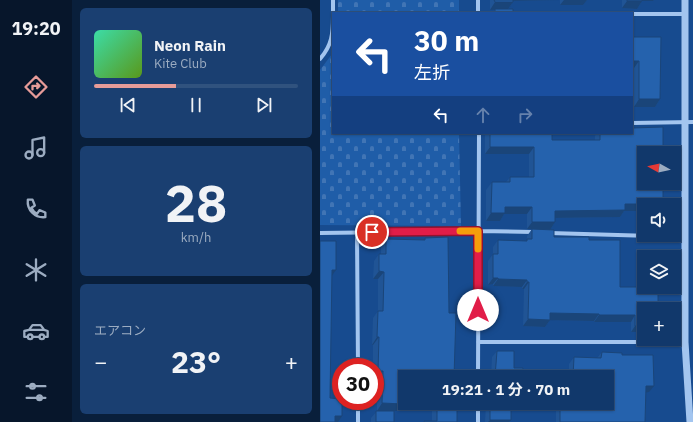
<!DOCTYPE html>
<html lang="ja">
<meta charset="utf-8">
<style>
:root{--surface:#11386b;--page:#1a3f71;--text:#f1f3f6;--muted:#9cacc1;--line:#30527e;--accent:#e69b98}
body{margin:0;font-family:"IBM Plex Sans","Noto Sans JP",sans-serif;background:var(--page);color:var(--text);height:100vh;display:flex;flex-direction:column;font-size:15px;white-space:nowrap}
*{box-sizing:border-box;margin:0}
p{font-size:13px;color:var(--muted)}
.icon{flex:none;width:22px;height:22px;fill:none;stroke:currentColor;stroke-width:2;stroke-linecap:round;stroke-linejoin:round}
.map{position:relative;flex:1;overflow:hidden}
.sheet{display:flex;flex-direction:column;gap:8px;padding:8px;background:#091f3b;width:248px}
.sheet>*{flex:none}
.guide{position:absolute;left:12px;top:12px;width:301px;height:122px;border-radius:0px;box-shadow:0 1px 3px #0004,0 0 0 1px var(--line);background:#1a4fa0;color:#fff;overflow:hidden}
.needle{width:26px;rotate:278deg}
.controls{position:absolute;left:317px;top:146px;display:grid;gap:8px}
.controls a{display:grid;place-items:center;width:44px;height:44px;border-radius:0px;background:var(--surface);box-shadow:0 1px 3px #0004,0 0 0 1px var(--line);font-size:20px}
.speed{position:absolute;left:12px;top:358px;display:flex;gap:8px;font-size:20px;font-weight:700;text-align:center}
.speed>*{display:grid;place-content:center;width:52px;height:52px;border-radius:50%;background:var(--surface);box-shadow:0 1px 3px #0004,0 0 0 1px var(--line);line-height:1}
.speed .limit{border:6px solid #d22;background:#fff;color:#111}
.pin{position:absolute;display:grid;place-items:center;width:34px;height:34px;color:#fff;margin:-17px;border:2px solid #fff;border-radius:50%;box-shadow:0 1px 4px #0007}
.me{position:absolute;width:44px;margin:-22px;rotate:0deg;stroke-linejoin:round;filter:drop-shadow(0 0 3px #0008)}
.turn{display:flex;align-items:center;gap:14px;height:84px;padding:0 16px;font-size:18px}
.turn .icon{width:52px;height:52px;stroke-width:2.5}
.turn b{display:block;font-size:28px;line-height:34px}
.lanes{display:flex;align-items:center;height:38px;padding:0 16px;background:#0003;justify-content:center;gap:20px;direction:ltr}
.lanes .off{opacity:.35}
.big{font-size:30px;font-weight:700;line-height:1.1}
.sheet .widget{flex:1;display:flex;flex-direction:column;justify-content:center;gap:6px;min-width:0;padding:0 14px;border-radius:6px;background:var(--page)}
.sheet .dial{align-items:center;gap:0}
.dial b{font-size:52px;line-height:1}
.song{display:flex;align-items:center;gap:12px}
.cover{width:48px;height:48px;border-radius:6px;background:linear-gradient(135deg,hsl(160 70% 55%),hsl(90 70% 35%))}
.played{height:4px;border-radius:2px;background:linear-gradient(90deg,var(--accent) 40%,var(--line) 40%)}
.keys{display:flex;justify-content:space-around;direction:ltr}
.heat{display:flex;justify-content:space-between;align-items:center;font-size:22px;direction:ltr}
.trip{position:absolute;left:78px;top:370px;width:216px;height:40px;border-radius:0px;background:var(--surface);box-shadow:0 1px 3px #0004,0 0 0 1px var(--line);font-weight:700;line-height:40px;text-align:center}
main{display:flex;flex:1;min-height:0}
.tabs{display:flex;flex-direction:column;width:72px;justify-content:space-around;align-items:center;background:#07162b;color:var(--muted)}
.tabs .icon{width:28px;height:28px}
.tabs .active{color:var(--accent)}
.tabs b{font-size:18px;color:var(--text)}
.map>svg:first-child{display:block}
.cemetery{fill:url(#cemetery-stones)}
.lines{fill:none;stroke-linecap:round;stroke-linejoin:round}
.minor{stroke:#a3c5ef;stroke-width:4}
.tertiary{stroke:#a3c5ef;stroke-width:7}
.wall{fill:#205495}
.shaded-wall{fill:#1a4579}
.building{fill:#2562ad;stroke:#1a4579}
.route-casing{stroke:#92132f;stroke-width:10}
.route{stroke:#e11d48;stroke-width:7}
.slow{stroke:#f59e0b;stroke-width:7}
</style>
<main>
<nav class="tabs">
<b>19:20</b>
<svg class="icon active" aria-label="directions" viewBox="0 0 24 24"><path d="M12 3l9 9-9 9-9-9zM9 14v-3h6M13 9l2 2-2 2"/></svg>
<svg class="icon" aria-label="music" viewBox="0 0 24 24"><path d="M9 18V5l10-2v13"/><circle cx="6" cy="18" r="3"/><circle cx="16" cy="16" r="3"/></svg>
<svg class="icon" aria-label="phone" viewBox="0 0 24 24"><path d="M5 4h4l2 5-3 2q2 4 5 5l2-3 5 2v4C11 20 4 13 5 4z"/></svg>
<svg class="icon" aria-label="climate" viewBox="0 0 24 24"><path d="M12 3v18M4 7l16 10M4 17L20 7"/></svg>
<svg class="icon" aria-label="car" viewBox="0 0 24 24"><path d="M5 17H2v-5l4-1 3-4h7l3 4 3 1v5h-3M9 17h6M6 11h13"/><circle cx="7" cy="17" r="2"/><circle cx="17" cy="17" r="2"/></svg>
<svg class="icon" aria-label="filters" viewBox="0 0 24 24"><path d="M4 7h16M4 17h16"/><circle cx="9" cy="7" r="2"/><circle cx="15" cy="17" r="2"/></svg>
</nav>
<section class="sheet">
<div class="widget">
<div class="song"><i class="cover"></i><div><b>Neon Rain</b><p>Kite Club</p></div></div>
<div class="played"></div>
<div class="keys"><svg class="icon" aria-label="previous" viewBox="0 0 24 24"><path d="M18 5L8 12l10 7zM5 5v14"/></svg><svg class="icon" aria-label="pause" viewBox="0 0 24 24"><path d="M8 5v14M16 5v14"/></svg><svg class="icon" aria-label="next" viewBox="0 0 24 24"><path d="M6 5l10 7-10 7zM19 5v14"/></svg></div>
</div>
<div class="widget dial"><b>28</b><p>km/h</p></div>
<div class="widget"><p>エアコン</p>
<div class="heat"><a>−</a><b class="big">23°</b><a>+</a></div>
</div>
</section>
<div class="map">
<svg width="373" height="422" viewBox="0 0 373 422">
<defs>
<pattern id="cemetery-stones" width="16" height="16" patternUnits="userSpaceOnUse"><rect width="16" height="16" fill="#1f5da8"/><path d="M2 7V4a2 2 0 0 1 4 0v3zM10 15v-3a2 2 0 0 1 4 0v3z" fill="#4175b5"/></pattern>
</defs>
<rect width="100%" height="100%" fill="#174b8f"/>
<path class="cemetery" d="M18 0H139V13H18Z
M13 51V133H139L141 226 0 225V70L12 54Z"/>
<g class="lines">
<path class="minor" d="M158 0V13
M13 13V0
M158 13H176
M189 13H210
M312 14H365
M0 59C12 45 13 34 13 16
M312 123 373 122
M0 233 158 231 213 232
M37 233 38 367
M230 233 365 237
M158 342H365
M158 377 159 133
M38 401V422
M158 403V422"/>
<path class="tertiary" d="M365 0V342L370 422"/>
</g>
<path class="wall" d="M170 0H267L263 5H240V0L193 1V2L188 9 193 13H172L175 9 170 10Z
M302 0H334L333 1H322L317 9 302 8Z
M312 37 340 99 335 107H314V68Z
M165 133H232V140H275V136L277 133H312L324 205V211H304L300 217 235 218V222L230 230 207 229V214H184L180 221H166V190L172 182H186L190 177H209V154H165Z
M212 229 234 237 269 240 300 287 324 309V332H311V322H274V321L230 320 225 327 203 326 204 289H202V287L173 286V284L168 285V261L173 254V247L178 240 206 241 207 240V236Z
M105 238 129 313 134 377H85L83 383V404L77 411H74V422H51V418L57 411V378H55V367H53V345H52L53 318 58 311V279H53L54 261 59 254H61V247L66 239 104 240Z
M177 351 194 368 202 377H171L172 357Z
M282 352 302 355 329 392H326L325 422H236V403H287V377H249V364L254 357 277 358Z
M112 403H137V422H103L104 421H112Z
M166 403H191L189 422H165Z"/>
<path class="shaded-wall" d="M189 0H240L189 1Z
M244 0H267L263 5H240Z
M318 0H334L333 1H317Z
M307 1H322L317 9 302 8Z
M175 2H193L188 9 170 10Z
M312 61H319L314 68H312Z
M319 99H340L335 107H314Z
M170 147H214L209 154H165Z
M305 204H343L342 205H324V211H304L300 217 230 218 235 211Z
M185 207H212L207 214H184L180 221H166L171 213Z
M212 222H235L230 230 207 229Z
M12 270H16L11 277Z
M59 271 64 272 58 279H53Z
M173 278H178L173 284 168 285Z
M178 279 207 280 202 287 173 286Z
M207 282H209L204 289H202Z
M230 313 279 314 274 321 226 320Z
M279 315H315L311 322H274Z
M208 319 230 320 225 327 203 326Z
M315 326H324V332H311Z
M57 337H59L53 345H52Z
M58 371H63L57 378H55V375Z
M84 375 109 376V377H85V383H78Z
M326 386H334L329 392 322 393Z
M62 403 83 404 77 411H57Z
M15 416H22L18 422H11Z
M170 420H191L189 422H168Z"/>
<path class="building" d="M174 0H193V2H175Z
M307 0H322V1H307Z
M175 9H193V13H175Z
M312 37H341L340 99H319V61H312Z
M343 127V153H324V183H343V204H305V210L235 211V222H212V207H185V213H171L172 182H190V177H214V147H170V133H232V140H280V133H312V128Z
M212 229 234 230V237H269V240H300V287H338V309H324V326H315V315H279V314L230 313V320L208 319 209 282H207V280L178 279V278H173V254H178V240L207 241V239H212Z
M128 237 129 313H136L134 377H109V376L84 375 83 404 62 403 63 371H58L59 337H57L58 311H63L64 272 59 271V254H66V239L105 240V238Z
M0 241H16V270H12L10 398 21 399V401H22V416H15V422H0Z
M177 351H194V368H203L202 377H175Z
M282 352 302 353V355H333L334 386H326L325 422H240V403H287V377H253L254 357 281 358Z
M117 403H137V422H104V421H117Z
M170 403H191V420H170Z
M56 411H74V422H56Z"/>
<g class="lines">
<defs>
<path id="route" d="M52 232 158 231V310"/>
</defs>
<use href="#route" class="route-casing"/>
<use href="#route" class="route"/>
<path class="slow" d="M140 231H158V249"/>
</g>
</svg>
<div class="controls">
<a><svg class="needle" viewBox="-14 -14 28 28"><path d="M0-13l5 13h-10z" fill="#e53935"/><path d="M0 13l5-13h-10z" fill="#9cacc1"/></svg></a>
<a><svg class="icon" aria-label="sound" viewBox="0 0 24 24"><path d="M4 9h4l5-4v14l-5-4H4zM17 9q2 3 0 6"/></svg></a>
<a><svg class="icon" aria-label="layers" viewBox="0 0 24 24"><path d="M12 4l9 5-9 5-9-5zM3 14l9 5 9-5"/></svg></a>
<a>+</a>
</div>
<div class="speed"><div class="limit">30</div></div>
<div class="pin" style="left:52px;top:232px;background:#d93025"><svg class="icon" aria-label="arrive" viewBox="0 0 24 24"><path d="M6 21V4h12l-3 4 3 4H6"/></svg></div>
<svg class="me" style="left:158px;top:310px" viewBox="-20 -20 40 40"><circle r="19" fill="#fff"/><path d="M0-13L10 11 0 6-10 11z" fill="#e11d48"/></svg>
<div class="trip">19:21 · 1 分 · 70 m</div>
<div class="guide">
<div class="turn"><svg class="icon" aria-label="left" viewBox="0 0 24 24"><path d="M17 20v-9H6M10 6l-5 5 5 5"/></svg><div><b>30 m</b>左折</div></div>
<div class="lanes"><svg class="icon" aria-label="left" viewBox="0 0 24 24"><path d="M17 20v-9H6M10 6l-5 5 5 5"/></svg><svg class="icon off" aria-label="ahead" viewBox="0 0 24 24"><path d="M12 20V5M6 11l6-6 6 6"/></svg><svg class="icon off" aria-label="right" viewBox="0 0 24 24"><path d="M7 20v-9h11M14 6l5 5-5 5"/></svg></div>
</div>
</div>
</main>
